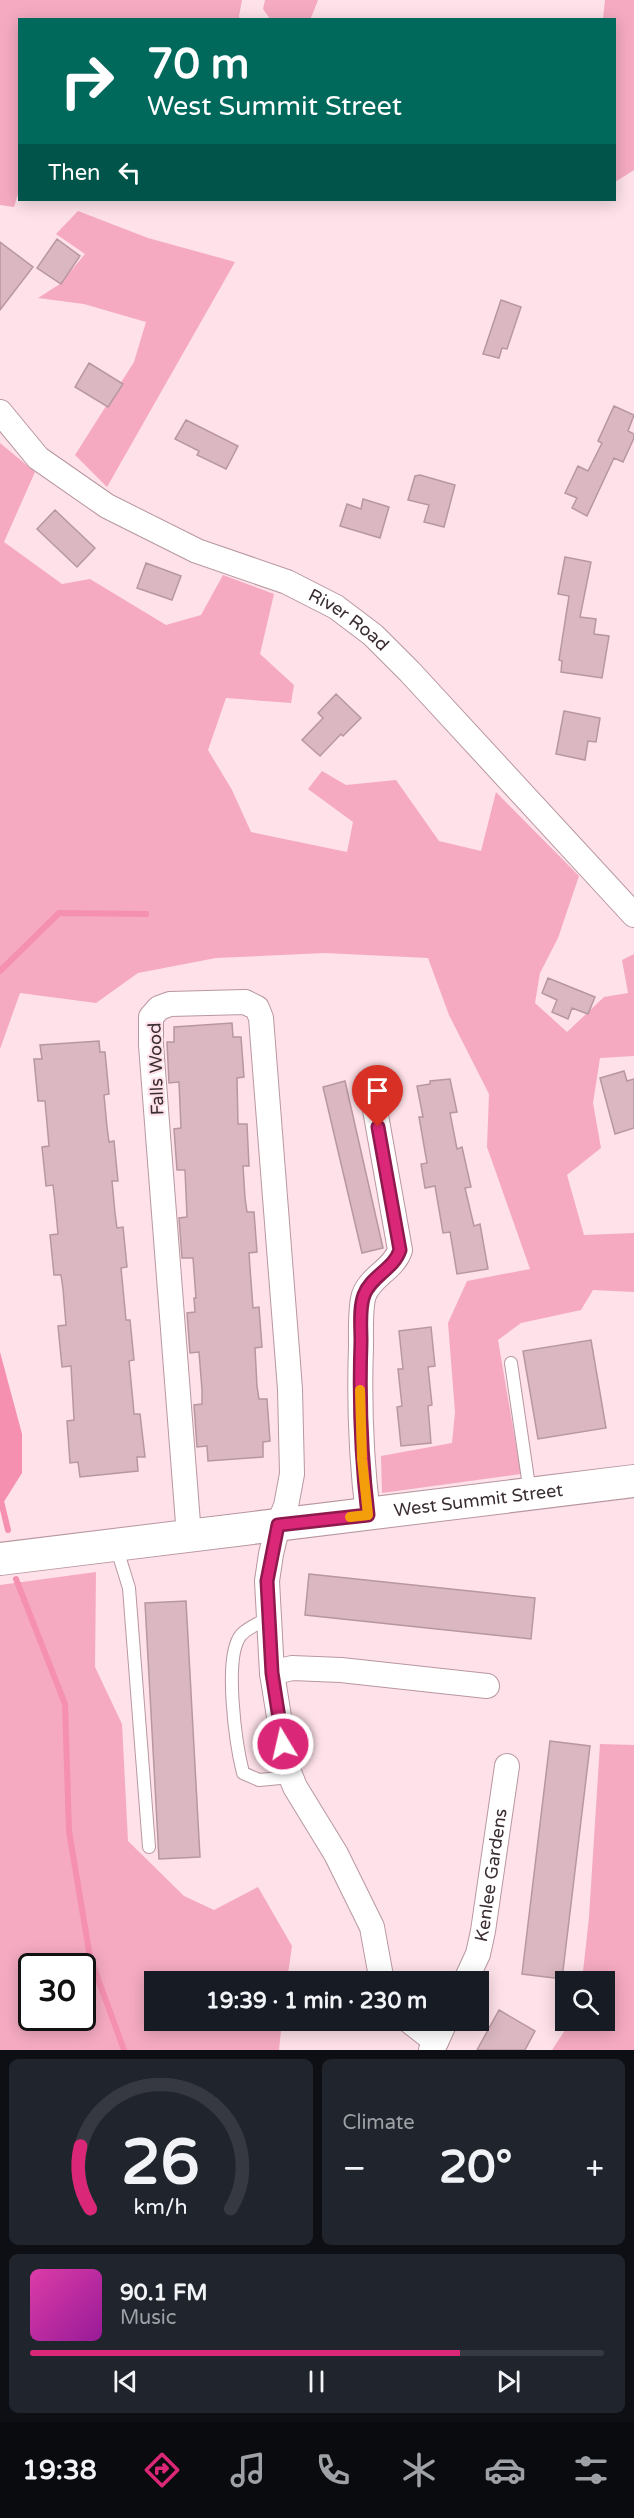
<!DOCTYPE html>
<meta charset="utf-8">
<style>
:root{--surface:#171b24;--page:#20242c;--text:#f1f3f6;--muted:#9ea1a6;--line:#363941;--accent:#db2777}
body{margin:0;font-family:"Varela Round",sans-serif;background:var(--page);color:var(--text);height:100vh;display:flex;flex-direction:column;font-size:22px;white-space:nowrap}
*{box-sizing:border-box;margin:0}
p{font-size:20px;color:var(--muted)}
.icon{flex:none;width:33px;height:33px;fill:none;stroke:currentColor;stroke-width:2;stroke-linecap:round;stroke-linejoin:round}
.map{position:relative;height:2050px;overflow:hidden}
.drawer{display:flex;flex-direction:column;gap:9px;padding:9px;background:#0d0f14;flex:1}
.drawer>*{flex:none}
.top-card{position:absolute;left:18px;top:18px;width:598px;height:183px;border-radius:0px;box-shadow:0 3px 15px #0003;background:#00695c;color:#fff;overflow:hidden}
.controls{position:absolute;left:555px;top:1971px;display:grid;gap:12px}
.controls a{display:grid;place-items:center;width:60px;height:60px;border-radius:0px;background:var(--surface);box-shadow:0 3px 15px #0003;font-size:30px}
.speed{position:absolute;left:18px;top:1953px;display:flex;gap:12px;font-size:30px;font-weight:700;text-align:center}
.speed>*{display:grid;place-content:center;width:78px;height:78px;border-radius:50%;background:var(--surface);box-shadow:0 3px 15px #0003;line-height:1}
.speed .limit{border:3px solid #111;border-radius:9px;background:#fff;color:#111}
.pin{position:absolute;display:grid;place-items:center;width:51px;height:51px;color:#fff;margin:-62px -26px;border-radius:50% 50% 50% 0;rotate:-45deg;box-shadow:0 0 6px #0007}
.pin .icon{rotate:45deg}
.me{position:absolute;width:66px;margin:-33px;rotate:351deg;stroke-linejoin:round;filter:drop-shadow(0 0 4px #0008)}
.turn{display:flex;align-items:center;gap:21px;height:126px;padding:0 30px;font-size:27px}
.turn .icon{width:78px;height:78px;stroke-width:2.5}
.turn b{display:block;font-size:42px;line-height:51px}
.then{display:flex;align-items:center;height:57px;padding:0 30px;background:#0003;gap:12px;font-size:22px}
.big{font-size:45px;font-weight:800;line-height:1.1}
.drawer .tile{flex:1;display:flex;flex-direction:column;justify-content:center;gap:9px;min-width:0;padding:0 21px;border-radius:9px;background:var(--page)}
.drawer .dial{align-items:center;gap:0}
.dial svg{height:156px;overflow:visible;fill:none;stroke:var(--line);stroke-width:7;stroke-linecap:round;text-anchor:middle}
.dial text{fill:var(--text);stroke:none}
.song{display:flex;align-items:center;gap:18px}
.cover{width:72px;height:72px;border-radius:9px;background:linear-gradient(135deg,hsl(320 70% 55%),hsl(300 70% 35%))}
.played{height:6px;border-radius:3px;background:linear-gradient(90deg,var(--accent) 75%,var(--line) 75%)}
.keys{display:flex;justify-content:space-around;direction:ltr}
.heat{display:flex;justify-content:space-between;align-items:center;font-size:33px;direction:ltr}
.drawer .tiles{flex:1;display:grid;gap:9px;grid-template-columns:1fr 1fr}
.tile:last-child{grid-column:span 2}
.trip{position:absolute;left:144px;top:1971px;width:345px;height:60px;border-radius:0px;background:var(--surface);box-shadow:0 3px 15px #0003;font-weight:800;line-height:60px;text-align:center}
.dock{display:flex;height:96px;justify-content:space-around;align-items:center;background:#090b0e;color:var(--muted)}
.dock .icon{width:42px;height:42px}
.dock .active{color:var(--accent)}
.dock b{font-size:27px;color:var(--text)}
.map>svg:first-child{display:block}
.green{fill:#f5aac1;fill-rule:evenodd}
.water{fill:#f590b1}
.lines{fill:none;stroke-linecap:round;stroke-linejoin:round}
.stream{stroke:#f590b1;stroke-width:6}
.building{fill:#dab7c1;stroke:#b897a0;stroke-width:1.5}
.service-casing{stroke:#b897a0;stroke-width:14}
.minor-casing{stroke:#b897a0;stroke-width:26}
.tertiary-casing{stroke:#b897a0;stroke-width:34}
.service{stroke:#fff;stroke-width:12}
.minor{stroke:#fff;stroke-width:24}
.tertiary{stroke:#fff;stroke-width:32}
.route-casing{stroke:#8e194d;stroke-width:15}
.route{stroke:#db2777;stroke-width:10}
.slow{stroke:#f59e0b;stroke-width:10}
.labels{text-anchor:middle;stroke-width:4.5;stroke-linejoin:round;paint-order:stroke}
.street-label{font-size:18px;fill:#3b2e32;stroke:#fee1e9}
</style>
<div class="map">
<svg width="634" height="2050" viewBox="0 0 634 2050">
<rect width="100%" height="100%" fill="#fee1e9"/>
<path class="green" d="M0 0H242L239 16 240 19 20 20V187L14 207 0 205Z
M265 0H318L311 18 270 19 263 9Z
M605 0H634V170L615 182V20L603 19Z
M78 211 148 238 235 262 107 487 75 455 134 362 146 322 84 304 38 298 60 284 85 254 56 234Z
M0 443 35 472 4 542 62 584 90 579 166 625 201 615 223 575 274 594 260 654 294 685 291 703 226 698 208 750 232 790 251 832 347 852 353 822 308 789 322 771 346 785 396 780 439 841 481 851 496 792 579 876 558 938 540 973 535 1003 567 1032 604 997 628 993 622 960 634 954V1056L600 1058 593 1103 601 1148 567 1175 584 1235 634 1233V1292L593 1290 581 1310 521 1323 498 1340 521 1474 382 1493 381 1456 452 1443 455 1412 448 1323 467 1281 530 1269 487 1147 489 1094 449 1015 428 958 325 953 216 958 138 973 96 1003 20 993 0 1049Z
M96 1572 95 1667 122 1724 128 1841 184 1896 214 1910 258 1887 292 1946 287 1981 154 1982V2020L282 2021 279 2050H0V1585ZM32 1966H82V2018H32Z
M600 1744 634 1745V2050H552L571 2021 604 2020V1982L582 1981 589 1917Z"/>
<path class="water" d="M0 1352 22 1434V1473L0 1508Z"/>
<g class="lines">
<path class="stream" d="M0 971 59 913 146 914
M0 1497 8 1530
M16 1579 65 1704 69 1831 90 1957 124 2050"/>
</g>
<path class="building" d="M57 239 80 256 61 284 37 268Z
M0 242 33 267 0 310Z
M501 300 521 307 507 349 502 348 499 358 483 354Z
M89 363 123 384 108 407 75 387Z
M614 406 634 415 628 431 634 434V438L623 462 614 458 587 516 572 508 577 498 565 493 578 466 588 471 602 443 598 441Z
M186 420 238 446 226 469 197 455 199 451 175 439Z
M420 475 455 485 444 527 424 522 429 505 408 500 415 476Z
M363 499 389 507 380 538 340 526 347 504 361 509Z
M55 510 95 548 77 567 37 529Z
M565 557 591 562 580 617 596 619 594 634 609 636 602 678 561 672 562 661 559 660 569 596 558 594Z
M146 563 181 576 172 600 137 588Z
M336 694 361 718 343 736 341 734 320 756 302 740 323 718 318 713Z
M564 711 600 718 596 742 588 741 585 760 556 754Z
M548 978 595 997 588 1014 572 1008 568 1019 552 1012 557 1000 542 993Z
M232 1023 233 1037H241L244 1077 237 1078 238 1124H247L249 1166H243L245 1198 247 1212H254L257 1252 249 1253 250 1268 253 1308 259 1307 262 1347 255 1348 257 1386 259 1399H267L270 1441 263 1442V1457L208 1461 207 1446 197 1447 194 1405 202 1404V1390L199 1352 190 1353 187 1313 195 1312 194 1298H196L193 1258H182L179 1218 187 1217 185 1170H177L174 1129 181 1128 179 1082 169 1083 167 1042H174V1027Z
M99 1041 100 1052H105L109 1094 104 1095 107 1127 109 1142 114 1141 118 1181H112L115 1213 117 1228 123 1227 127 1267 121 1268 126 1320H130L134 1360 129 1361 133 1402 134 1414H140L145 1457H137L138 1471 80 1477 78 1462 70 1463 67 1421 74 1420 71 1366 62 1367 58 1326 66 1325 63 1289 61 1275H54L50 1235 58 1234 55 1202 53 1185 46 1186 42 1147 49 1146 45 1101H38L34 1059H42L40 1045Z
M624 1071 627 1081 634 1079V1128L615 1134 600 1078Z
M450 1079 457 1112 450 1113 457 1149 462 1147 471 1187 465 1188 474 1226 480 1224 488 1269 457 1274 450 1232 443 1233 435 1186 425 1188 421 1164 427 1163 419 1117H423L417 1086 430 1084V1081Z
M345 1081 383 1248 362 1253 323 1087Z
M431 1327 435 1366 428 1367 432 1405 428 1406 431 1443 401 1446 397 1407 402 1406 398 1369H403L399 1331Z
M591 1340 606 1428 538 1439 523 1351Z
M309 1574 535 1598 531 1639 305 1615Z
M186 1601 200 1857 159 1859 145 1603Z
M550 1741 590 1746 562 1979 522 1974Z
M499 2010 535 2031 525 2050H477Z"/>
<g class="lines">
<defs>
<path id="service" d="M511 1363 530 1493
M116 1546 129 1588 149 1847
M269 1618C261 1622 247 1628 241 1635 223 1657 236 1745 243 1773L259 1780 291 1777"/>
<g id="minor">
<path id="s1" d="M0 412 38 458 107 506 197 551 287 582 336 607 373 635 410 672 634 915"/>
<path d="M368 1515C361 1458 359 1403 361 1346 361 1332 360 1307 364 1295 371 1276 394 1269 400 1250L374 1104"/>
<path d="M189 1536 151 1045V1017L159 1008 170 1004 245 1002 257 1008 261 1018 290 1389 292 1474 286 1506 278 1525 271 1554 267 1581 272 1673"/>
<path d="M382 1982 372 1927 336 1854 295 1787 287 1767 272 1673 292 1668 341 1670 487 1686"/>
<path id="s2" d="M465 1982 478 1954 483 1931 507 1766"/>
<path d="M408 2020 436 2042 431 2050"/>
<path d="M436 2042 446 2020"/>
</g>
<g id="tertiary">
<path id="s3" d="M0 1559 634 1481"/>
</g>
</defs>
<use href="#service" class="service-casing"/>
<use href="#minor" class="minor-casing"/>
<use href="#tertiary" class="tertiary-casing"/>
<use href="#service" class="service"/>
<use href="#minor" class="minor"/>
<use href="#tertiary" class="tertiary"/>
</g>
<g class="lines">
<defs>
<path id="route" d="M283 1744 272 1673 267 1581 278 1525 368 1515C361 1457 359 1399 361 1341 361 1328 359 1308 364 1295 371 1276 394 1269 400 1250L378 1127"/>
</defs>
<use href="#route" class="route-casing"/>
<use href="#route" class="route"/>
<path class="slow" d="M350 1517 368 1515 362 1459 360 1390"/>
</g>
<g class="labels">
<g class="street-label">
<text dy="6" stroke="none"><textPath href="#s1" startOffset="412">River Road</textPath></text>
<text transform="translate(156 1069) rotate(-92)" y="6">Falls Wood</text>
<text dy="6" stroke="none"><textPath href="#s3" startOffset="482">West Summit Street</textPath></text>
<text dy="6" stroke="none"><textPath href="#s2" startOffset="111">Kenlee Gardens</textPath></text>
</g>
</g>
</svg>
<div class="controls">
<a><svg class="icon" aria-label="search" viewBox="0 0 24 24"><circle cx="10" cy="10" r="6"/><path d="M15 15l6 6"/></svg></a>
</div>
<div class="speed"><div class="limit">30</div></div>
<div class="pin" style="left:378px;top:1127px;background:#d93025"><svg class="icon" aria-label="arrive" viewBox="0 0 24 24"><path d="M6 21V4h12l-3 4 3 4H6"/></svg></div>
<svg class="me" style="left:283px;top:1744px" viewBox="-20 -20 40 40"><circle r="17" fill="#db2777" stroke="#fff" stroke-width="3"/><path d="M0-11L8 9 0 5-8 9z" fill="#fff"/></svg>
<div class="trip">19:39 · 1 min · 230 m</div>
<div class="top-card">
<div class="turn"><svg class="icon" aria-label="right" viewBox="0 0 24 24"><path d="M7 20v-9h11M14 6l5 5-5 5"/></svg><div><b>70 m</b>West Summit Street</div></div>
<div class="then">Then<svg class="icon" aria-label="left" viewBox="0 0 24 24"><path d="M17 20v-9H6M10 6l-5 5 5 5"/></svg></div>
</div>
</div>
<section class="drawer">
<div class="tiles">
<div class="tile dial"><svg viewBox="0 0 100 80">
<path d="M14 69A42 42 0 1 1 86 69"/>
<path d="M14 69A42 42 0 0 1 9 37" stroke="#db2777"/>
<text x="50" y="56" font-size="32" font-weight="700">26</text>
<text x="50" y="72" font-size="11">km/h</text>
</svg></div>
<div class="tile"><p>Climate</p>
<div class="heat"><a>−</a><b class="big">20°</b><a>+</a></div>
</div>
<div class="tile">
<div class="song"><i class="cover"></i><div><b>90.1 FM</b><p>Music</p></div></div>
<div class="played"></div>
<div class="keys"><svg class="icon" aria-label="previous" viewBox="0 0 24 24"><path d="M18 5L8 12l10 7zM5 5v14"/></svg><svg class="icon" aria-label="pause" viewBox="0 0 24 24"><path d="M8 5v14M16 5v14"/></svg><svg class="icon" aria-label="next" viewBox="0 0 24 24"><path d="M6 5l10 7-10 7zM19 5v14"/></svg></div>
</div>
</div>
</section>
<nav class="dock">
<b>19:38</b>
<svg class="icon active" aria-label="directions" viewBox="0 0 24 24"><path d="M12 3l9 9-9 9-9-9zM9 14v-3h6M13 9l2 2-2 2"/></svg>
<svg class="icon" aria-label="music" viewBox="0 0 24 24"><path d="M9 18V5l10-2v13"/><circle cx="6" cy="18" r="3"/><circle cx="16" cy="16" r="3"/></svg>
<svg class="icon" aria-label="phone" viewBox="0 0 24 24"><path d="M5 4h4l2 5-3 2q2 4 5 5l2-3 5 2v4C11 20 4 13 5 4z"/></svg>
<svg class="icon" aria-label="climate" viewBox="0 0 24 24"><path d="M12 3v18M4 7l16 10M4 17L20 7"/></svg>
<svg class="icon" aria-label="car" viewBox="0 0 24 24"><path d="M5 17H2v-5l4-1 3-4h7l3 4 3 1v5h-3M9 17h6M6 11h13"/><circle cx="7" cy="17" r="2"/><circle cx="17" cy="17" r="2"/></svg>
<svg class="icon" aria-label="filters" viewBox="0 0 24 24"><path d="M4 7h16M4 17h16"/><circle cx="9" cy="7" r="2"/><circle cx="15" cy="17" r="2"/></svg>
</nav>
